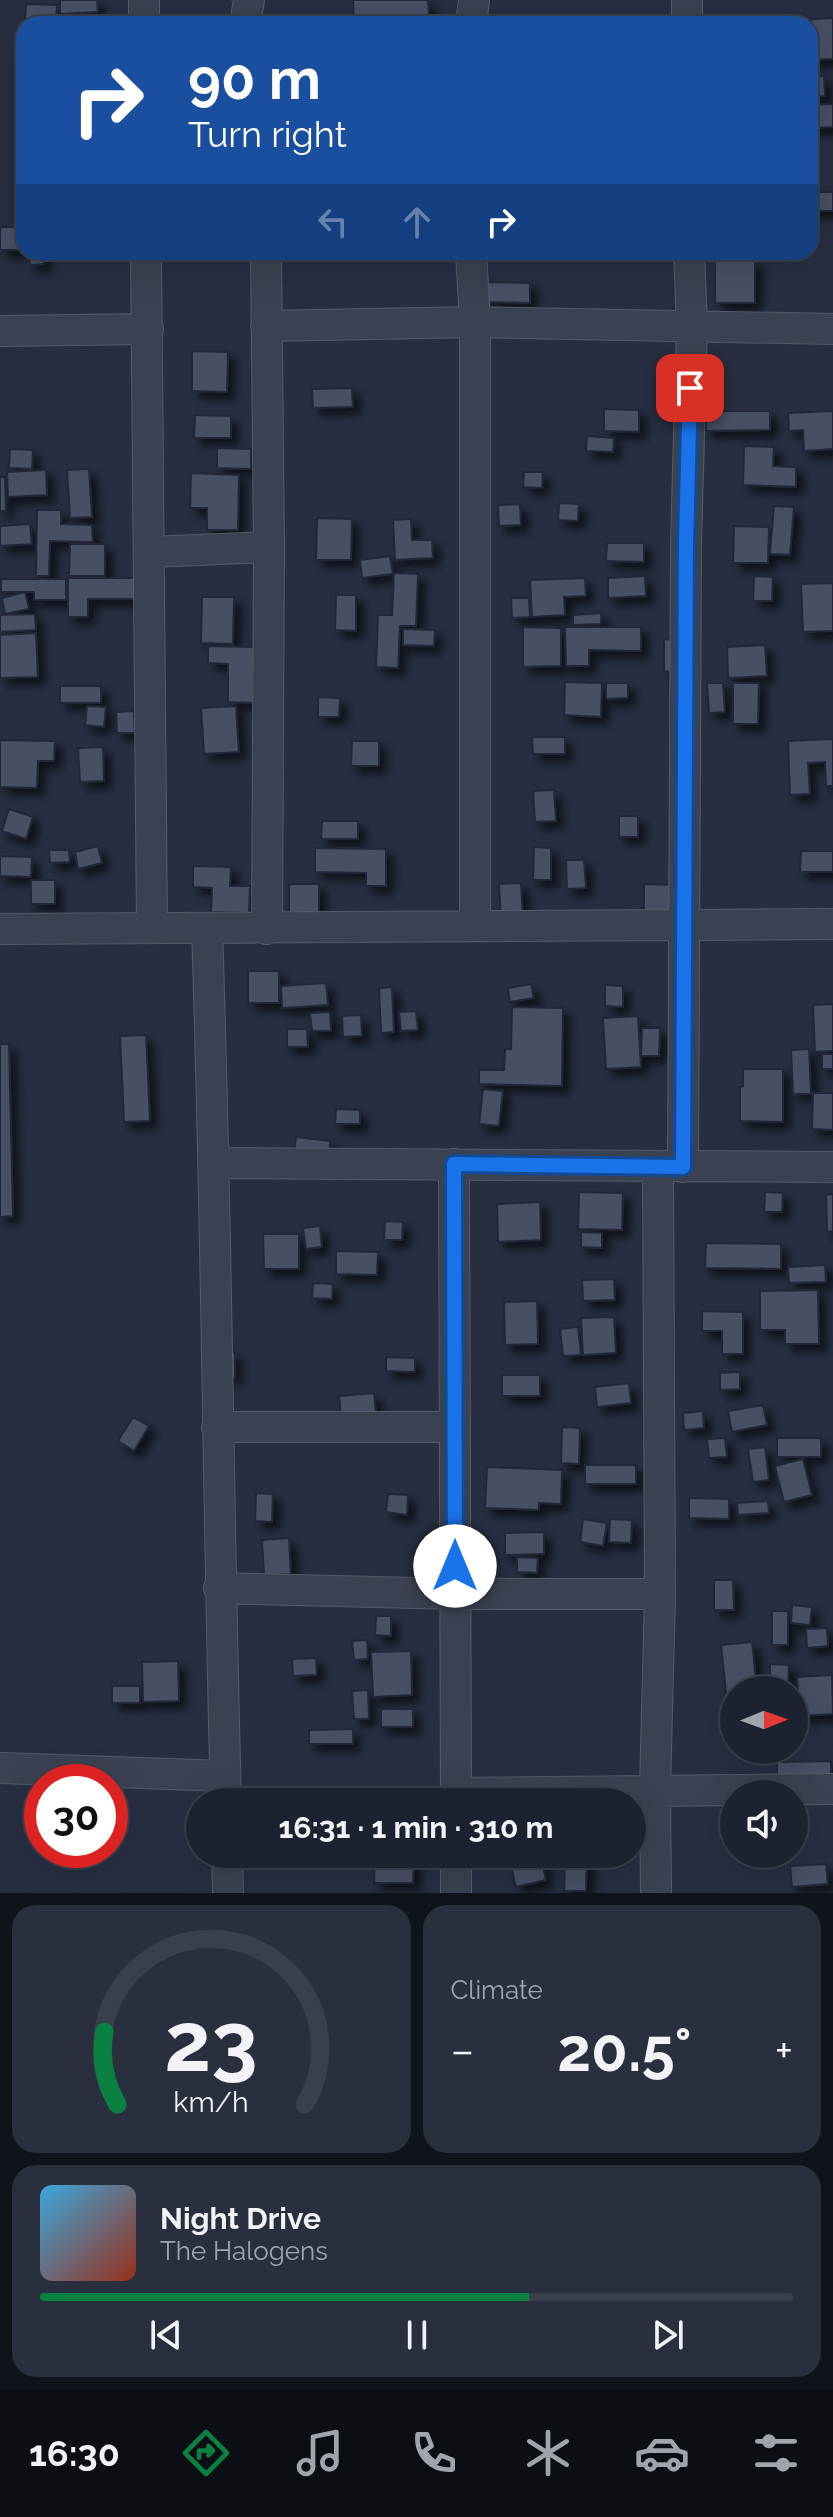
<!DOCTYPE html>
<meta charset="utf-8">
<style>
:root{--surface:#1c2230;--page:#292f3c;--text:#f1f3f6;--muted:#a0a4ab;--line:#3a3f4c;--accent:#0b8043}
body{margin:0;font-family:Raleway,sans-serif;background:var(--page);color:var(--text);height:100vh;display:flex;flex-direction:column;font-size:30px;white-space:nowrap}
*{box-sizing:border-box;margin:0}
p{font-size:26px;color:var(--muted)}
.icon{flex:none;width:44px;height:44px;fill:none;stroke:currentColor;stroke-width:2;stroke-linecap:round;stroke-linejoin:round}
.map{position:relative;height:1893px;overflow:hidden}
.panel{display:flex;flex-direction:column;gap:12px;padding:12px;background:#0f131a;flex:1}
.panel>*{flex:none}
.banner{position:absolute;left:16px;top:16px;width:802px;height:244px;border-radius:24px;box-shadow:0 8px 32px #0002,0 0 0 2px var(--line);background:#1a4fa0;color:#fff;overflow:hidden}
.needle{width:52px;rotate:89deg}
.controls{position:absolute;left:720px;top:1676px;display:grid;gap:16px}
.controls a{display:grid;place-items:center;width:88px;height:88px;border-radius:50%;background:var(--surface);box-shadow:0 8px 32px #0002,0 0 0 2px var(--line);font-size:40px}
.speed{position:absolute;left:24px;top:1764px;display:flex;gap:16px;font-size:40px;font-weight:700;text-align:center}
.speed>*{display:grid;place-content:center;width:104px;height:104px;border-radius:50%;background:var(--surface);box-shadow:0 8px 32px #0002,0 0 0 2px var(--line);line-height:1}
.speed .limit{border:12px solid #d22;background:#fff;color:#111}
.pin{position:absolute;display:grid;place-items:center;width:68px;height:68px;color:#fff;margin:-34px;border-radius:16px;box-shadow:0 4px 12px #0006}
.me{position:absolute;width:88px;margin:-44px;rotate:0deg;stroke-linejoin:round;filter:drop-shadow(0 0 6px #0008)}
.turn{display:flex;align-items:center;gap:28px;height:168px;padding:0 40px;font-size:36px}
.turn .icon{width:104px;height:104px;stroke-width:2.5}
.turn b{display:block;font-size:56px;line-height:68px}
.lanes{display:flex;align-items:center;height:76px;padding:0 40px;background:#0003;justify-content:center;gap:40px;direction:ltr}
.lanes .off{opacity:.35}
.big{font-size:60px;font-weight:700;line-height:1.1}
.panel .tile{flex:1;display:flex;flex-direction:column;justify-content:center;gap:12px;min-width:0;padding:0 28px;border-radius:24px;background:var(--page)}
.panel .dial{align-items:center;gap:0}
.dial svg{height:208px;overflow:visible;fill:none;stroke:var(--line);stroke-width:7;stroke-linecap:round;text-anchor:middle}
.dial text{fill:var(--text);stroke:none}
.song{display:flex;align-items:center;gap:24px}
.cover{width:96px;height:96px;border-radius:12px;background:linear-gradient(135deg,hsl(200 70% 55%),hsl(10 70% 35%))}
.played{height:8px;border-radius:4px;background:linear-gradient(90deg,var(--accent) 65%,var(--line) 65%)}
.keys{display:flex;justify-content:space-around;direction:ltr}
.heat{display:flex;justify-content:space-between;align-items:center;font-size:44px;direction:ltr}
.panel .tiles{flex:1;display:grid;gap:12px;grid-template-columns:1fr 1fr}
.tile:last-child{grid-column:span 2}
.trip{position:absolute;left:186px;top:1788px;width:460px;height:80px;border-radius:40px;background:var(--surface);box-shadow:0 8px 32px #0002,0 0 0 2px var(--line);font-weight:700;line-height:80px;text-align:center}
.tabs{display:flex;height:128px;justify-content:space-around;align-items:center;background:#0b0e13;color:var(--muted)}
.tabs .icon{width:56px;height:56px}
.tabs .active{color:var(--accent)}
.tabs b{font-size:36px;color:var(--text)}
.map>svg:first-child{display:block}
.building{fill:#475064;stroke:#212837;stroke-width:2;filter:url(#shadow)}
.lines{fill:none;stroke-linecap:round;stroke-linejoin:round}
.minor-casing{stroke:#555c6a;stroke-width:32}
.minor{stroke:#3a4150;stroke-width:30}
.route-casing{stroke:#114b97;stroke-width:20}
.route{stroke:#1a73e8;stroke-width:14}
</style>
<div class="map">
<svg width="833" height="1893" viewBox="0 0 833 1893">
<defs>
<filter id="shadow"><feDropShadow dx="7" dy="7" stdDeviation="4" flood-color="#0009"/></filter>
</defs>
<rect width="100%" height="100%" fill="#262e40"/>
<path class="building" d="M60 0H97L98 12 60 14Z
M353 0H428L429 15 354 19Z
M26 4 57 5 56 20 25 19Z
M833 18V59L810 60V24H782V21Z
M497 20 516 21V24H497Z
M810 76H824L825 96 810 97Z
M833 104V127L811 128 810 105Z
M810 192H833V211H810Z
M0 227H22L21 250H0Z
M28 252H43L44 264 30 265Z
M715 261H755V303H715Z
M485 282 530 283V303L485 302Z
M192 351 228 352 227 392 192 391Z
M352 388 353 407 313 408 312 389Z
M604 409 639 410V432L604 431Z
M706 411H770V430L706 431Z
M833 411V449L804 451 803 430 789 431 788 413Z
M195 415 231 416V438H194Z
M587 436 614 438 613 452 586 451Z
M744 446 774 447 773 466 796 467V487L743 485Z
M217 448 251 449V469L217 468Z
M10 449 33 450 32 469 9 468Z
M89 469 92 517 70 518 67 470Z
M46 470 47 495 8 497 7 472Z
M524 472H543L542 488 523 487Z
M191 473 239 475 238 530H207V508H190Z
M0 477H5L6 511H0Z
M559 503 579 504 578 521 558 520Z
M520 504 521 525 499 526 498 505Z
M774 506 794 507 790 555 770 554Z
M37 510H61V524L92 525 93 542 50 541 49 576H36Z
M317 518 352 519 351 560H316Z
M411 519 412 540H432L433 558 395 560 393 520Z
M30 524 32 544 0 546V526Z
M734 526 769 527 768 563H733Z
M607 543H644V562L606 561Z
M70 544H105V576H69Z
M390 556 393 574 362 578 360 560Z
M394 573 418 574 416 626H400L398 668 376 667 378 615H392Z
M645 576 646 596 608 598V578Z
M754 576 773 577 772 601H753Z
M68 578H134V599H88V617H68Z
M585 578 586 596 564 597 565 615 532 617 530 580Z
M1 579H66V600H34V592H1Z
M833 583V631L803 632 801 584Z
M25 592 29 609 5 614 2 598Z
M336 595H356V631L335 630Z
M202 597H234L233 644 201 643Z
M511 598H529L530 617 512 618Z
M601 613V624L573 625V615Z
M35 614 36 630 0 632V615Z
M523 627 561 628V666L523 667Z
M565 627H641V651L589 650V666H566Z
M403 629 435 630 434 646 403 645Z
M36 633 38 677 0 678V635Z
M664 639 678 640 677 672 664 671Z
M765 645 767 676 728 678 727 647Z
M208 646 254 647 253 703 228 702V664L208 663Z
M565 682 602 683 601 717 564 715Z
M606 683H628V698L606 699Z
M707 683H723L725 712 709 713Z
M733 683H759L758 724H733Z
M60 686H101V703H60Z
M318 697 340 698 339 717H318Z
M87 706 106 707 104 727 85 725Z
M236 706 239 752 204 754 201 708Z
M134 711 135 733H117L116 712Z
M532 737H565V754H533Z
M833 739V786H826L825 762 808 763 810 794 790 795 788 741Z
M0 740 55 741 54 761H38L37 788 0 787Z
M352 741H379V766H351Z
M103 747 104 781 80 782 78 748Z
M554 790 556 821 535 822 533 791Z
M9 809 33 817 26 839 2 831Z
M619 816H638V837H619Z
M322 821H358V839H321Z
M98 846 102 863 78 869 75 852Z
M534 847 551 848V880H533Z
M315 848 386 849V886H366V873L315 872Z
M49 850H69L70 862 50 863Z
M801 851H833V872H800Z
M0 856 32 857 31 877 0 876Z
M566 860H584L586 888 567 889Z
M193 866 231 867 230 886H250L249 913 211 912 212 888 193 887Z
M31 880H55V904H31Z
M521 883 523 918 501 919 499 884Z
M289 884H319V915H289Z
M644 884 675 885V917H644Z
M248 971H279V1003H248Z
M326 983 328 1005 282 1008 281 986Z
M531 984 534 998 510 1002 508 988Z
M605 985 623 986V1007L605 1006Z
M392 987 394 1032 381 1033 379 988Z
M833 1004V1051L815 1052 813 1005Z
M512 1007 563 1008 562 1086 479 1084V1070H504L505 1049H511Z
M416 1011 418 1030 401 1031 399 1012Z
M330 1012 331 1031H312L310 1013Z
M361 1015 362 1036 343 1037 342 1016Z
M638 1016 641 1067 606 1069 603 1018Z
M642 1028H660L659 1056H641Z
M287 1029H307L308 1047H287Z
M146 1035 150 1121 124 1122 120 1036Z
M0 1044H9L13 1216 0 1217Z
M809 1049 811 1094H793L791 1050Z
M822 1054H833V1069H822Z
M743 1069H783V1122L740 1121V1087L743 1086Z
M483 1089 503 1091 499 1126 479 1124Z
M813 1093H833V1130L812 1129Z
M336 1109 360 1110V1124H335Z
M296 1137 330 1141 329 1156 294 1153Z
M579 1192 623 1193 622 1230 578 1229Z
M765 1192 783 1193 782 1212H764Z
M833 1194V1231L827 1232 826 1195Z
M540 1202 541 1240 498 1242 497 1204Z
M385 1221 403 1222 402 1240H384Z
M320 1226 322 1247 306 1249 303 1228Z
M581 1232 602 1233V1248L581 1247Z
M263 1234H299V1269H264Z
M706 1243 781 1244V1269L705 1268Z
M336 1251 378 1252 377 1275 336 1274Z
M825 1265 826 1282 789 1283 788 1267Z
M614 1279 615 1300 583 1301 582 1280Z
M313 1283 333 1284 332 1299 312 1298Z
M818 1290 819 1344H785V1330H760V1291Z
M537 1301 538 1344 505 1345 504 1302Z
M702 1311 743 1312V1354H722V1331H702Z
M614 1317 616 1353 583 1355 581 1318Z
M578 1327 581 1355 563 1356 560 1329Z
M225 1352H235V1378L225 1377Z
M386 1357 415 1358V1372L386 1371Z
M740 1372V1389L720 1390V1373Z
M502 1375H540V1396H502Z
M629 1383 631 1403 597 1407 595 1387Z
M374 1393 376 1412 341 1415 339 1396Z
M763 1405 767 1425 732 1432 728 1411Z
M703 1411 704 1428 684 1430 683 1413Z
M133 1417 149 1426 134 1451 118 1441Z
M562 1427 580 1428 579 1464 561 1463Z
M725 1438 727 1457 709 1458 707 1439Z
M777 1438H821V1457H777Z
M765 1447 769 1480 753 1482 748 1449Z
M803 1459 812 1495 784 1502 775 1466Z
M585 1465H636V1484H585Z
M487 1467 562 1470 561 1504 539 1503V1510L485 1508Z
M256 1493 273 1494 272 1522 255 1521Z
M388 1494 408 1495 407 1515 386 1512Z
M689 1498 729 1499V1519L689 1518Z
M768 1501 769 1513 738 1515 737 1503Z
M583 1519 607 1523 603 1546 580 1542Z
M610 1519 632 1520 631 1543 609 1542Z
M544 1532V1554L505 1555V1533Z
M289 1538 291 1574 264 1575 262 1540Z
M517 1557 538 1558 537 1573 517 1572Z
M714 1580H733L734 1610H714Z
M792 1605 812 1607 810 1625 791 1623Z
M772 1611H788V1645H772Z
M376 1616H391V1636L375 1635Z
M827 1628 828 1646 807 1648 806 1629Z
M367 1640 368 1659 354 1660 352 1641Z
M752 1642 757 1690H734V1701L727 1702 721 1645Z
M411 1651 412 1695 373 1697 371 1652Z
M316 1658 317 1675 293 1676 292 1659Z
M178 1661 179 1701 143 1702 142 1662Z
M770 1664 789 1665 788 1690H770Z
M832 1675 833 1714 800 1716 797 1677Z
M112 1686H140V1703H112Z
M368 1690 369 1719H354L352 1691Z
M381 1709H413V1727H381Z
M353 1729V1744H309V1730Z
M831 1761V1781L777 1782V1762Z
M375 1854H414L413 1883H374Z
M544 1854H587L586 1891H564L565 1858H544Z
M541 1858 546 1880 516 1887 511 1866Z
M826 1864 828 1884 792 1887 790 1866Z"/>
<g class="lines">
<defs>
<path id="minor" d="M144 24V0
M245 24 249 0
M471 24 474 0
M687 24V0
M146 252 152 928
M266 252 269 547 267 929
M471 252 475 322V925
M266 326 475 322 833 329
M0 331 148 329
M150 552 269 547
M0 929 833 924
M207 929C217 1220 218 1511 226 1802
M215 1163 833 1167
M454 1164 456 1802
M683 1167 686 544 692 325 689 252
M217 1427H455
M219 1588 456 1594H660
M0 1768 225 1776
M457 1793 833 1789
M227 1854 228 1893
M456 1893V1854
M656 1893 655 1790 660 1594 658 1167"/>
</defs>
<use href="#minor" class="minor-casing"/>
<use href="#minor" class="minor"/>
</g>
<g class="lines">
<defs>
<path id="route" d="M455 1566 454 1164 683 1167 686 544 690 388"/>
</defs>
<use href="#route" class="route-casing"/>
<use href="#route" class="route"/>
</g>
</svg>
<div class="controls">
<a><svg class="needle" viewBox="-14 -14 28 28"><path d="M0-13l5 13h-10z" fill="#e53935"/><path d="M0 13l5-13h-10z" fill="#a0a4ab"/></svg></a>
<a><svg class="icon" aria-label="sound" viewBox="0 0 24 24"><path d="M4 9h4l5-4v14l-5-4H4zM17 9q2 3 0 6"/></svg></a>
</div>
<div class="speed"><div class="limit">30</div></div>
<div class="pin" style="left:690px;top:388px;background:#d93025"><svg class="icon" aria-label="arrive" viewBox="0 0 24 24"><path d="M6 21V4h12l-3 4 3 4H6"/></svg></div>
<svg class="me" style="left:455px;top:1566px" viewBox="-20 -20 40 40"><circle r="19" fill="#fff"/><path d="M0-13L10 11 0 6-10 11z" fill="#1a73e8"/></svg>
<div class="trip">16:31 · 1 min · 310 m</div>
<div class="banner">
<div class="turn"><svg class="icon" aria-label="right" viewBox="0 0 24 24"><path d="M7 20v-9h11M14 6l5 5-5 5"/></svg><div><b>90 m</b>Turn right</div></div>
<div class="lanes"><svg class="icon off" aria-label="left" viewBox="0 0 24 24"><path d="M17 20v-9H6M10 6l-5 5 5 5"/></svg><svg class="icon off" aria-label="ahead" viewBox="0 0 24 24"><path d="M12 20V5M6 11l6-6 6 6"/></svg><svg class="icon" aria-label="right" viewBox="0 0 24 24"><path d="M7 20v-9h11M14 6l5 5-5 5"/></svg></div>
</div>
</div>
<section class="panel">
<div class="tiles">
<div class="tile dial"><svg viewBox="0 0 100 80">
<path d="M14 69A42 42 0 1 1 86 69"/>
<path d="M14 69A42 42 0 0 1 9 41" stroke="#0b8043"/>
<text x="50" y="56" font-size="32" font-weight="700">23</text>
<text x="50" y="72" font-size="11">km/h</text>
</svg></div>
<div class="tile"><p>Climate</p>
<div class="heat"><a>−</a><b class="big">20.5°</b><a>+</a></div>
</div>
<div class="tile">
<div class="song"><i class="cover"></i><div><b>Night Drive</b><p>The Halogens</p></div></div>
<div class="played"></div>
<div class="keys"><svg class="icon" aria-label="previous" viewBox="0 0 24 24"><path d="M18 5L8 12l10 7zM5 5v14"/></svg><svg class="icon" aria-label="pause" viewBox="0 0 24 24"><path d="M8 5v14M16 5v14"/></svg><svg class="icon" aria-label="next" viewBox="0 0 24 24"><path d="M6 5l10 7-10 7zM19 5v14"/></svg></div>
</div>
</div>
</section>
<nav class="tabs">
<b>16:30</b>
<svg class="icon active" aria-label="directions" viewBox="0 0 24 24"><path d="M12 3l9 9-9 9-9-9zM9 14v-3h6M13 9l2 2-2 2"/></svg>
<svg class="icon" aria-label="music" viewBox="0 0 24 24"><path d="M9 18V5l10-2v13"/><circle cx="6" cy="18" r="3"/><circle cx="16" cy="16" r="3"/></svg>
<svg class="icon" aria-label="phone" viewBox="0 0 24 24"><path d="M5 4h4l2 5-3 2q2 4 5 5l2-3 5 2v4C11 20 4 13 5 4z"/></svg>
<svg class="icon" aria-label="climate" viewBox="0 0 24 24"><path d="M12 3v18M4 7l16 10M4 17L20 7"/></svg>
<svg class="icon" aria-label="car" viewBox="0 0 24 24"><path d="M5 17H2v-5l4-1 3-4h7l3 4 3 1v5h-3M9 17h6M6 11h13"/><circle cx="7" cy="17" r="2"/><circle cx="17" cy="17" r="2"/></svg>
<svg class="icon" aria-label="filters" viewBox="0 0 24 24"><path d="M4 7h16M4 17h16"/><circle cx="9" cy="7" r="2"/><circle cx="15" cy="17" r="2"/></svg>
</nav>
